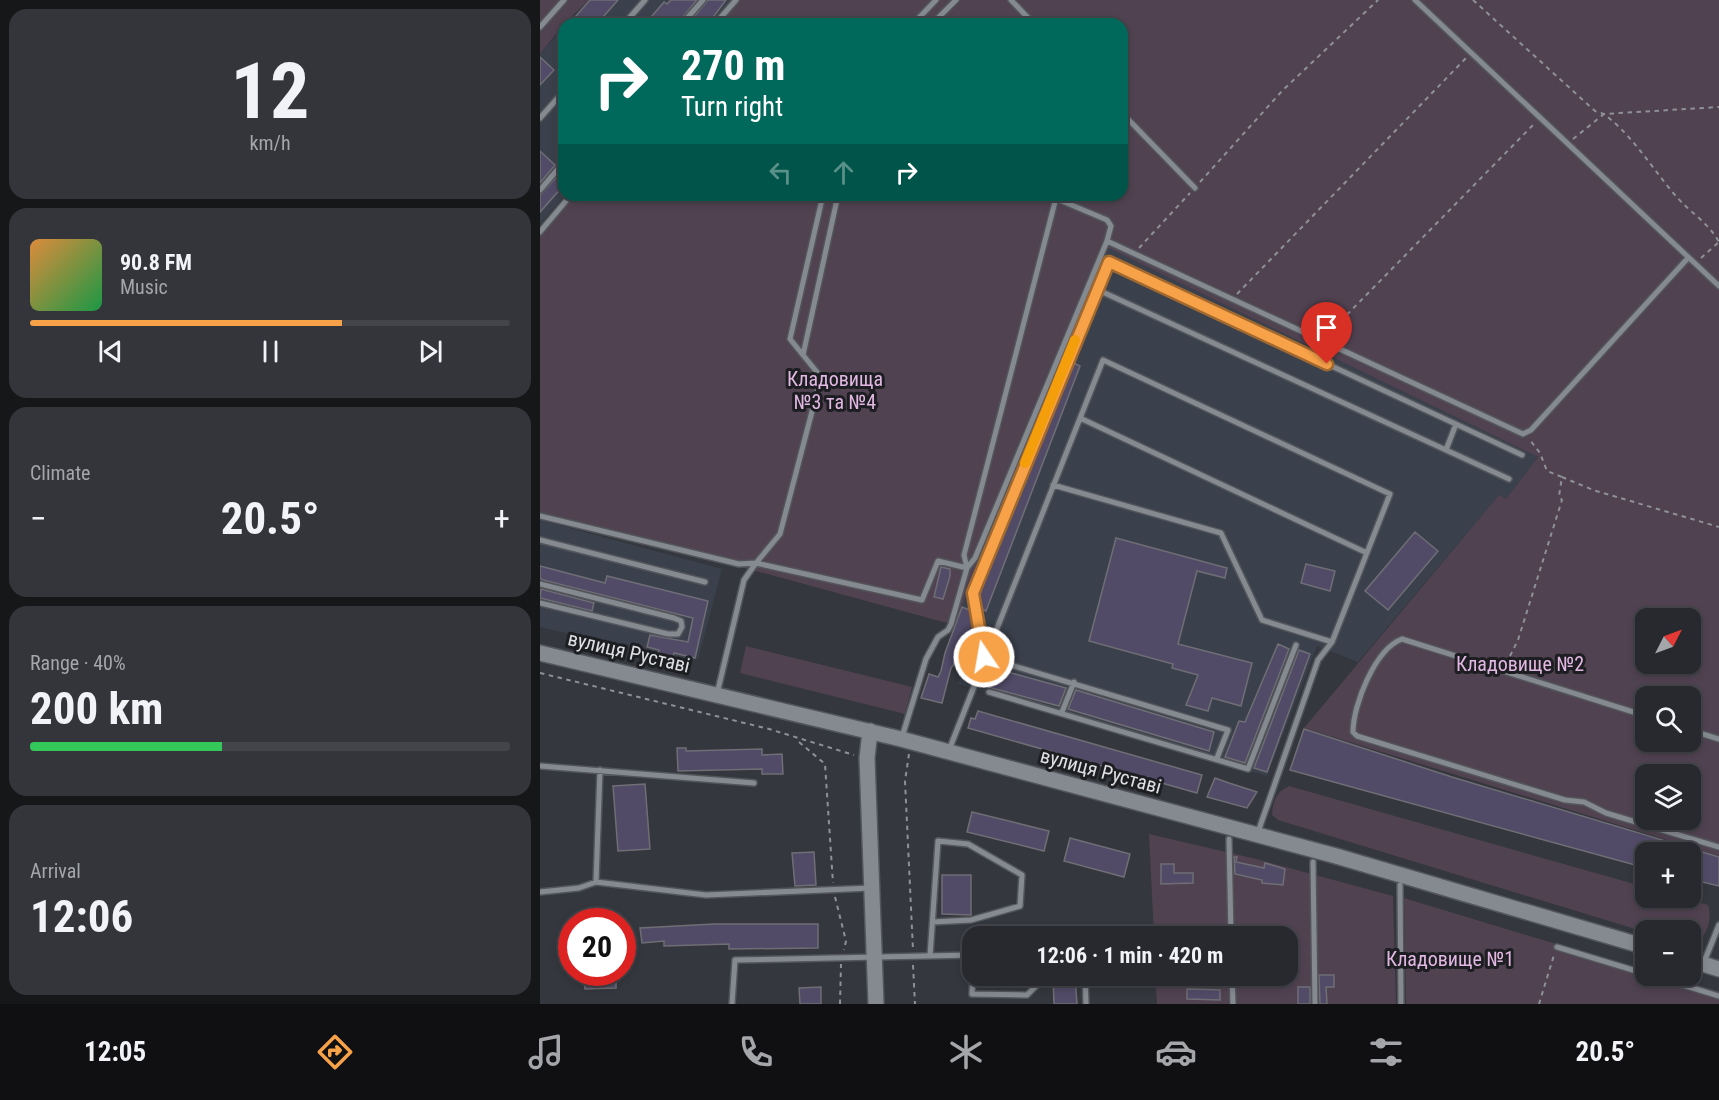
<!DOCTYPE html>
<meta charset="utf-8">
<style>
:root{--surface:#27292e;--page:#33353a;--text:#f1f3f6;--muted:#a4a6aa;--line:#43454a;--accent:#f7a149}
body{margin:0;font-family:"Roboto Condensed",sans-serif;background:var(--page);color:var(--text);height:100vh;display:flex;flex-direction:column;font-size:22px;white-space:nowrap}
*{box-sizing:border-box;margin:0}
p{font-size:20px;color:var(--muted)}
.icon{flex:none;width:33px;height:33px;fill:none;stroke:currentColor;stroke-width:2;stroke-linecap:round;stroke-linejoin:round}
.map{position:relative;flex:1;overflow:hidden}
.panel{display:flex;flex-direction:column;gap:9px;padding:9px;background:#151719;width:540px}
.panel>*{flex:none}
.banner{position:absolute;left:18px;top:18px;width:570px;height:183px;border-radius:18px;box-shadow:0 3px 9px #0003,0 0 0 2px var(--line);background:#00695c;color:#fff;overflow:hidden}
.needle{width:39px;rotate:48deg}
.buttons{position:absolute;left:1095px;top:608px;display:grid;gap:12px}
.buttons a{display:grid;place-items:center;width:66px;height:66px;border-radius:12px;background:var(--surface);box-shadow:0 3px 9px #0003,0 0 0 2px var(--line);font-size:30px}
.speed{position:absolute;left:18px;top:908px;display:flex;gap:12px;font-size:30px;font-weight:700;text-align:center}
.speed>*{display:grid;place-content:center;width:78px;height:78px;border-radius:50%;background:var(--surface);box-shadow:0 3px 9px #0003,0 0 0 2px var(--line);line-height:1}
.speed .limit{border:9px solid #d22;background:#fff;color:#111}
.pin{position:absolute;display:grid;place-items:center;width:51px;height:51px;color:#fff;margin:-62px -26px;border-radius:50% 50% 50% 0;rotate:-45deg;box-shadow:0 0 6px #0007}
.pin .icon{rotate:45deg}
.me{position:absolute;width:66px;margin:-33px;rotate:348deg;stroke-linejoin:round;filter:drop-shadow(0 0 4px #0008)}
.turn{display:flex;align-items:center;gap:21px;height:126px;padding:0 24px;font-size:27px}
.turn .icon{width:78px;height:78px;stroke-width:2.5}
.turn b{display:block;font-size:42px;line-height:51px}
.lanes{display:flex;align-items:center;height:57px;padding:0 24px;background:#0003;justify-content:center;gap:30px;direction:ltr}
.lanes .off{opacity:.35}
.big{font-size:45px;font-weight:700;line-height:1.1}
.panel .widget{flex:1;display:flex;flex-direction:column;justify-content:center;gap:9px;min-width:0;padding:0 21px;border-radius:18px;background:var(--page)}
.panel .dial{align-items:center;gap:0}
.dial b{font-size:78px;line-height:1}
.song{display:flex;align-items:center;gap:18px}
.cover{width:72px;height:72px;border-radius:9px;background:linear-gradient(135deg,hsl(30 70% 55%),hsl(140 70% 35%))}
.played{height:6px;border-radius:3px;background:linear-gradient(90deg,var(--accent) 65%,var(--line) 65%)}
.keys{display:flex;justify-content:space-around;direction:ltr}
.heat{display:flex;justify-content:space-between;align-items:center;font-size:33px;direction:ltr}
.charge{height:9px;border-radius:4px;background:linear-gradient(90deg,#34c759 40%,var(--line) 0)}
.trip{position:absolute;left:422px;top:926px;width:336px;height:60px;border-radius:18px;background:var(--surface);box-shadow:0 3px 9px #0003,0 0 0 2px var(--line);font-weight:700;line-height:60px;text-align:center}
.dock{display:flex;height:96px;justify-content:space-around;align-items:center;background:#101012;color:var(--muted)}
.dock .icon{width:42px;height:42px}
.dock .active{color:var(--accent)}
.dock b{font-size:27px;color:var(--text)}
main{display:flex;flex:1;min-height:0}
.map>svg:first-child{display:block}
.built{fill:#3a414c}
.green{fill:#514251;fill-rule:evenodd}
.building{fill:#514b68;stroke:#6f6e75;stroke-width:1.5}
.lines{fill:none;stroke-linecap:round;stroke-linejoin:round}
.lane-casing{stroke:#52555a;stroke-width:8}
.secondary-casing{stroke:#52555a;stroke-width:18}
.path{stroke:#8e9196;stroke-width:2;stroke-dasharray:4.5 4.5;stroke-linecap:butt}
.lane{stroke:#858990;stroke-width:5}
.secondary{stroke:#858990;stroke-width:15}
.route-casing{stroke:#a1692f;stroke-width:15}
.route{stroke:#f7a149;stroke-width:10}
.slow{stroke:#f59e0b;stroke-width:10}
.labels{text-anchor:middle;stroke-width:6;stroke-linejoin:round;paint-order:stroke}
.park-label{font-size:20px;fill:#e3b7e3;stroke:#1d1e21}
.street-label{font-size:20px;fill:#dee0e4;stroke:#1d1e21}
</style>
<main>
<section class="panel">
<div class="widget dial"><b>12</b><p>km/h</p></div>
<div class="widget">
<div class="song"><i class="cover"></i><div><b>90.8 FM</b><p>Music</p></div></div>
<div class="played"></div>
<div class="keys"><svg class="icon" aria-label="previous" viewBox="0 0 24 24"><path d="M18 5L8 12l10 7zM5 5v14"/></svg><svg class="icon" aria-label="pause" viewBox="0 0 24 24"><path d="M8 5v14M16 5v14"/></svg><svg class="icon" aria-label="next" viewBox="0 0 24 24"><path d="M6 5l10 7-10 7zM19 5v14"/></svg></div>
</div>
<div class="widget"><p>Climate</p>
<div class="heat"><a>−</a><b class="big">20.5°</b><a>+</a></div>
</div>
<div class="widget"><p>Range · 40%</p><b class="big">200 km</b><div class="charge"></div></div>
<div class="widget"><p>Arrival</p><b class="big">12:06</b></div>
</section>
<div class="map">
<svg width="1179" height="1004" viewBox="0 0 1179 1004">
<rect width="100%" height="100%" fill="#34373d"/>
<path class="built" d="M49 0H192L172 24H26Z
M24 27 25 195 0 224V54Z
M568 248 998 457 966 499 959 495 818 662 777 646 727 776 418 684 435 628 430 610 420 607Z
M0 520 182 569 158 659 146 660 0 627Z"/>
<path class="green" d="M0 0H49L24 24 0 54Z
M195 0H1179V856L764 728 959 495 966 499 998 457 568 248 414 625 0 512V233L32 195H582V24H175ZM1106 618H1150V663H1106ZM1106 696H1150V741H1106ZM1106 774H1150V819H1106Z
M206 646 372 687 365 714 200 673Z
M749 786 1105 887 1106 897H1140L1168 905C1173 922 1166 934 1155 947L1151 946 1150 930H1106L1105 932 738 820 732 815C733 801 736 792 749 786Z
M609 834 716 859 853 896 856 1004H617L615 975H747V936H614Z
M864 898 1105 971 1106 975H1119L1179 993V1004H866Z"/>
<path class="building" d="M50 0H78L57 24H29Z
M131 0H157L137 24H105L124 2 127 4Z
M168 0H186L168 24H148Z
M0 57 14 70 0 85Z
M0 151 15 165 0 183Z
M22 171 24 185 0 212V195Z
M532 362 540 366 446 611 441 609 439 598 447 573Z
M875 532 898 551 848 610 825 591Z
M576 538 687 568 685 578 657 571 638 644 712 663 701 706 672 698 668 711 646 705 658 675 632 668 633 664 549 641Z
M766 564 795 571 790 591 761 583Z
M0 566 65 583 67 576 168 601 155 658 134 653 132 659 118 656 119 650 107 647 110 635 148 642 153 618 3 580 0 578Z
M401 567 410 569V576L403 599 394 597Z
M1 589 54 603 52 611 0 598Z
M422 607 430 610 435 631 425 660 421 665 415 663 411 668 402 703 381 698 389 674 398 677 401 671 405 653Z
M738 644 749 649 705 763 685 757 699 721 705 722Z
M759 650 770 654 727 772 714 768Z
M453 668 526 688 519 706 448 687Z
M536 690 674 732 669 751 528 709Z
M438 711 662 775 657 793 428 728 431 718 435 719Z
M764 729 912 777 1179 857V886L1150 879V852H1124L1106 846V868L750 770Z
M137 748H146V751L222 749V755L242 754 243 774H222V769L138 771Z
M675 778 689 783 717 792 707 808 667 797Z
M105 784 110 849 78 851 73 786Z
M432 812 509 831 504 851 427 832Z
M530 838 590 854 584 877 524 861Z
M274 852 276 885 255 886 252 853Z
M694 857H697L696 862 724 868 725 863 745 869 743 885 722 883V880L695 874Z
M621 864H634V873H653V883L621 884Z
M402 875H431V915L402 914Z
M174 924H278V948L189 949V944L124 946V941L102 943 100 928Z
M76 975V988L45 989 44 976Z
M779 975H794V987H786L787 1004H780Z
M535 976 537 1004H514L513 978Z
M281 987V1004H260L259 988Z
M758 987H770V1004H758Z
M647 989 680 990V1000L647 999Z"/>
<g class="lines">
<defs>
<path id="lane" d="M471 0 494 24
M875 0 1179 286
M84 24 105 0
M142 24 163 0
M175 24 196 0
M373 24 396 0
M392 24 416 0
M0 27 24 0
M582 113 655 188
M0 118 24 91
M0 190 24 162
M508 195 567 220 571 226 567 241
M0 232 31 195
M556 289 569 262 982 455
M263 355 250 339 283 195
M540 418 827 553
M906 450 916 424
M513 485 681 533 722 620 792 642
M0 516 199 564 216 563 240 534 281 377 263 355 298 195
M0 540 165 582
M0 584 134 618 141 621 142 627 138 634H128L0 603
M449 692 708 769 756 645
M177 694 204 580 216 563 382 600 398 561 427 568 435 558 567 241 983 434 991 430 1148 258
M522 712 534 682
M1106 716 862 639C835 649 813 705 813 732L817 736 1025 800 1044 802 1066 813 1179 847
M1150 730 1179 739
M362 737 386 659 398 637 408 630 411 624 427 568 424 555 516 198
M409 750 563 360 850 494 792 642 778 660 718 832
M677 758 688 730 444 657 433 593 556 289 969 479
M0 766 214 783
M60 770 56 882 166 895 331 888
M689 839 691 936
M773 862 775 1004
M860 885 861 1004
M0 892 39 888 56 882
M1017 947 1106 974
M390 956 398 841 428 844 482 875 480 906 431 920 393 922
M1164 962 1179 925
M433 975 432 994 487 995 507 975
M545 975 546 1004
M692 975 693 1004
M1110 975 1179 996
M192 1004 195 960 432 955"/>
<path id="secondary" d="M0 653 361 739 796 856 1106 947
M330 731 327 758 336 1004
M1150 960 1179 969"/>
</defs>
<use href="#lane" class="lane-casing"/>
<use href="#secondary" class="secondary-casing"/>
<path class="path" d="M933 0 1055 111 1064 114 1179 107
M1033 139 1064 114C1094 137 1111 167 1135 195 1149 212 1168 222 1179 242
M660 182 742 91 838 0
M599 248 650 193
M1161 258 1179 242
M697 294 927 57
M788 334 994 124
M1022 477 1053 490 1179 527
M966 664 978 640 1022 500 1019 496 1022 477 1007 471 1000 453 990 440
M0 673 229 729 314 755
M259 742 285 764 293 883
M369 754 365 781 373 950
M295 897 306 941 304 950
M373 965 375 1004
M300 1004 301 964
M999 1004 1014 955"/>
<use href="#lane" class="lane"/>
<use href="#secondary" class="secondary"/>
</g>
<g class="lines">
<defs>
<path id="route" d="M444 657 433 593 569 262 787 364"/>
</defs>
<use href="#route" class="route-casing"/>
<use href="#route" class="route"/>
<path class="slow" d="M485 463 535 340"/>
</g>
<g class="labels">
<g class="park-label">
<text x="295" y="386">Кладовища<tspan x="295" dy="23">№3 та №4</tspan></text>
<text x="980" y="671">Кладовище №2</text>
<text x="910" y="966">Кладовище №1</text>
</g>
<g class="street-label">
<text transform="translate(89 652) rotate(13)" y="7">вулиця Руставі</text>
<text transform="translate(561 771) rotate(15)" y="7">вулиця Руставі</text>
</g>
</g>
</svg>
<div class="buttons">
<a><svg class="needle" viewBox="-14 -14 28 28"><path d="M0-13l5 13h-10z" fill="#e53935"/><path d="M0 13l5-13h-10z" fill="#a4a6aa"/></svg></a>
<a><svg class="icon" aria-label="search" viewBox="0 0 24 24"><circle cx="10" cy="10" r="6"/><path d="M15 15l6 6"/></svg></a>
<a><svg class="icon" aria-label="layers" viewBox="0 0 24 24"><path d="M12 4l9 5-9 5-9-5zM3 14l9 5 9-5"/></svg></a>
<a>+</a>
<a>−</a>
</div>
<div class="speed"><div class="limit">20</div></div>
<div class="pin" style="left:787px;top:364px;background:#d93025"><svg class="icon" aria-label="arrive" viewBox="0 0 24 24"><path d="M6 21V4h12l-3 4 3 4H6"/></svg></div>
<svg class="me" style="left:444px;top:657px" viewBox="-20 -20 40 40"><circle r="17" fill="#f7a149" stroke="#fff" stroke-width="3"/><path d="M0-11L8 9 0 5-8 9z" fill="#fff"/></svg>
<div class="trip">12:06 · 1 min · 420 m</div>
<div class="banner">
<div class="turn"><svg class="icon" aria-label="right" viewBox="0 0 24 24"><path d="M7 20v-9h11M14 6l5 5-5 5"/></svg><div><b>270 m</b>Turn right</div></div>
<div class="lanes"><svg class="icon off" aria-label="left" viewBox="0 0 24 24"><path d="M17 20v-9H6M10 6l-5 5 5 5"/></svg><svg class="icon off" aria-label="ahead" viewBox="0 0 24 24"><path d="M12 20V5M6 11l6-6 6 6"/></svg><svg class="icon" aria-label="right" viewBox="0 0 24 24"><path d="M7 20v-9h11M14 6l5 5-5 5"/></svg></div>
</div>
</div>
</main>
<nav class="dock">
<b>12:05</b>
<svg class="icon active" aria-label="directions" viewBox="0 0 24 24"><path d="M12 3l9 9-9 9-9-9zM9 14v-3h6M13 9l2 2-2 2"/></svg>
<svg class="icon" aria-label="music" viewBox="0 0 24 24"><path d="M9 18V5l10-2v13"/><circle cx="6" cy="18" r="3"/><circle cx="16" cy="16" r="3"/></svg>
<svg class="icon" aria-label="phone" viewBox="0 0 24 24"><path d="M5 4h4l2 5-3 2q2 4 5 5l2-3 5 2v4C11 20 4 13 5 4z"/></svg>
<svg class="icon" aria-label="climate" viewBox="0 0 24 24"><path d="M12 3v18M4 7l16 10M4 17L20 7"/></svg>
<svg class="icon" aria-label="car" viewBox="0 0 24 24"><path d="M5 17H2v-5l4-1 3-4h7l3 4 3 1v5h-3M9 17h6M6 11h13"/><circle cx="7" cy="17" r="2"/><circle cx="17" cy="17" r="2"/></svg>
<svg class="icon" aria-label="filters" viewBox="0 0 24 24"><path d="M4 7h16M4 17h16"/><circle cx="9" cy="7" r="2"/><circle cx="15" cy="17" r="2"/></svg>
<b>20.5°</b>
</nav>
